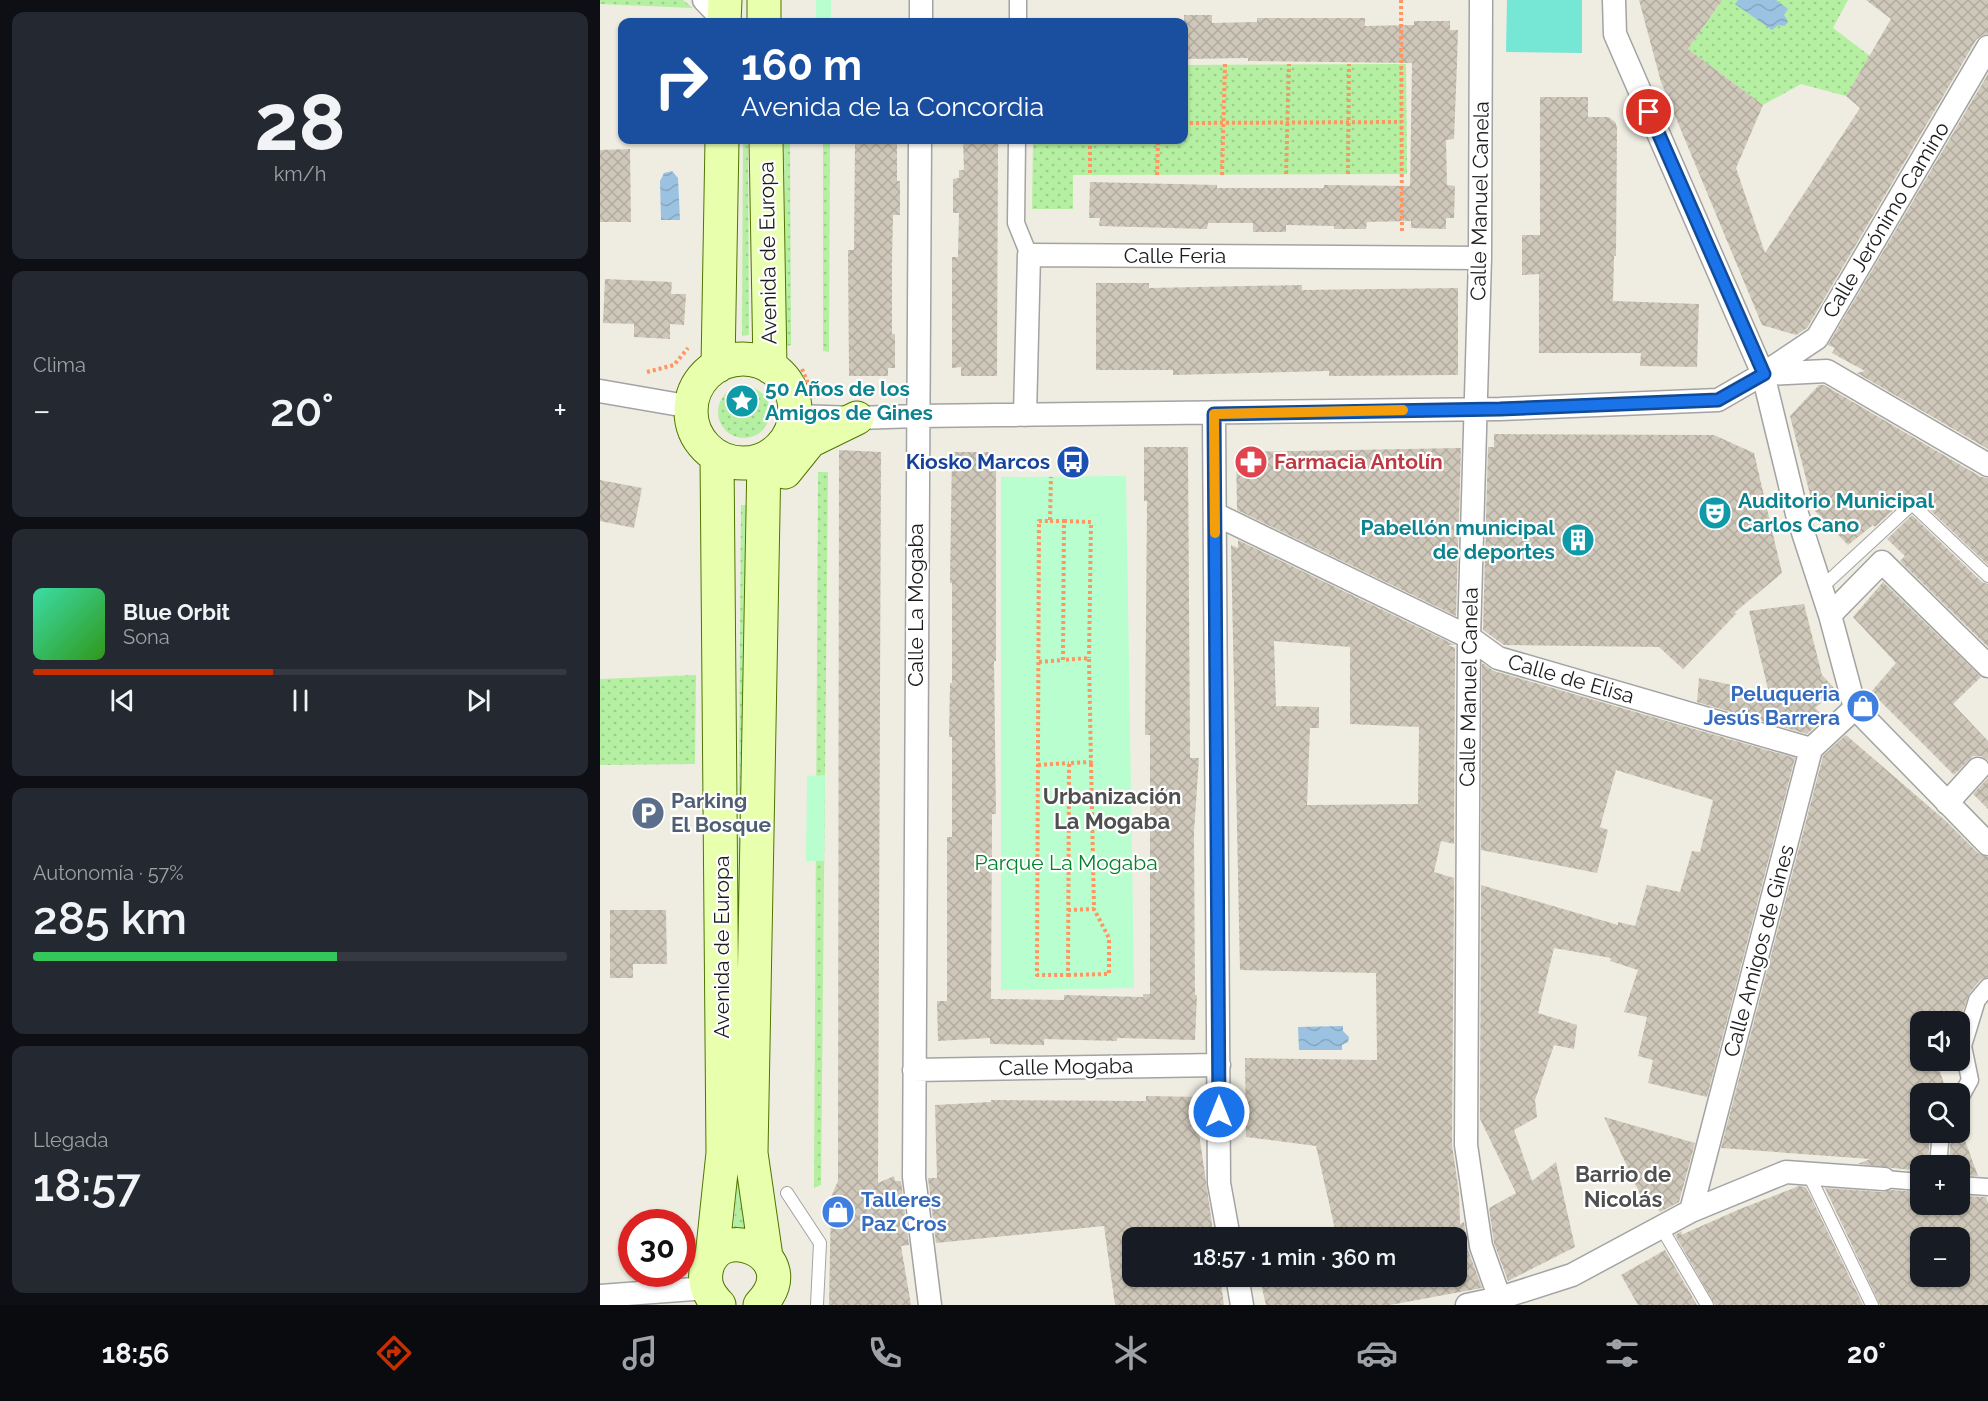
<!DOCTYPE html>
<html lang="es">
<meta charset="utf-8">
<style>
:root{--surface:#171b24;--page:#242831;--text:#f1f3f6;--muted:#9ea1a6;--line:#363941;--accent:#c82f00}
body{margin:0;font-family:Raleway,sans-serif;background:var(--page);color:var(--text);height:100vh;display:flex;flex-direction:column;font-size:22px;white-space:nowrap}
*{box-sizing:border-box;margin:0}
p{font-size:20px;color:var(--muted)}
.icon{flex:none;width:33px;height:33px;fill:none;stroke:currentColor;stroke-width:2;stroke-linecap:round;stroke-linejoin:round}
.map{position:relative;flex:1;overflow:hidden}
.drawer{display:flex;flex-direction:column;gap:12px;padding:12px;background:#0d0f14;width:600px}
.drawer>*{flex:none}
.hud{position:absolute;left:18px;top:18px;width:570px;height:126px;border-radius:12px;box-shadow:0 2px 4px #0004;background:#1a4fa0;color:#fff;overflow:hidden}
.fabs{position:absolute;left:1310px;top:1011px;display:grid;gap:12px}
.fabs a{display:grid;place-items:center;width:60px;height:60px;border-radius:12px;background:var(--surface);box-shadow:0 2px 4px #0004;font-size:30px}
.speed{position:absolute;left:18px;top:1209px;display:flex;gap:12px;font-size:30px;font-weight:700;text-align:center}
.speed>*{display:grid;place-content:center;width:78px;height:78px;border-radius:50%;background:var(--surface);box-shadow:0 2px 4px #0004;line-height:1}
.speed .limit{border:9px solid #d22;background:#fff;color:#111}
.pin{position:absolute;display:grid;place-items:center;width:51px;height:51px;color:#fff;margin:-26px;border:3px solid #fff;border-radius:50%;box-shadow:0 2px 6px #0007}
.me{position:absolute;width:66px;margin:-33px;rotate:0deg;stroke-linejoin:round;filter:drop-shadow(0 0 4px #0008)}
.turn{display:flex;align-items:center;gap:21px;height:126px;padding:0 24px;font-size:27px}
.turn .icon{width:78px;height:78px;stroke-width:2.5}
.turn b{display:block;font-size:42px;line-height:51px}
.big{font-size:45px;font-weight:600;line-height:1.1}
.drawer .widget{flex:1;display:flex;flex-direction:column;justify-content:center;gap:9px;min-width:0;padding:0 21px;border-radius:12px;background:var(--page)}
.drawer .dial{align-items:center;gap:0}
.dial b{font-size:78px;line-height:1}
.song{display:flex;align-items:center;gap:18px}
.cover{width:72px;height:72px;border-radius:9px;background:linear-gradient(135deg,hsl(160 70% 55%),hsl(110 70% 35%))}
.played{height:6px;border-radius:3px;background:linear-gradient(90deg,var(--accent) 45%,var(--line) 45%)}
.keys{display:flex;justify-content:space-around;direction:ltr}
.heat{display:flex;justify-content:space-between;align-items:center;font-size:33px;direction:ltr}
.charge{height:9px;border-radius:4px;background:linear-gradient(90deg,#34c759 57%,var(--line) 0)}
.trip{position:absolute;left:522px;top:1227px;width:345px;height:60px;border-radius:12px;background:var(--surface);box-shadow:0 2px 4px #0004;font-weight:600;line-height:60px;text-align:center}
.tab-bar{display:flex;height:96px;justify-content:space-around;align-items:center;background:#090b0e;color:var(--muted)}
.tab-bar .icon{width:42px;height:42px}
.tab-bar .on{color:var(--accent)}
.tab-bar b{font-size:27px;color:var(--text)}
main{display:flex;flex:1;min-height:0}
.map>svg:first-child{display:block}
.grass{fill:url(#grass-dots)}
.park{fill:#b8fece}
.pitch{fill:#76e6d5}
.water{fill:url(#water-waves)}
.building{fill:url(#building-cross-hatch);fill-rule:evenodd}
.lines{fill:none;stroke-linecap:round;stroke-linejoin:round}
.service-casing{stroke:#a3a3a3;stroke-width:14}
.pedestrian-casing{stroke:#a3a3a3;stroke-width:19}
.minor-casing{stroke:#a3a3a3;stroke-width:25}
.secondary-casing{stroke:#4e7600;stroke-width:35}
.path{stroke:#ff9661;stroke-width:4;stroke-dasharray:3 3;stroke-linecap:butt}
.service{stroke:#fff;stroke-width:12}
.pedestrian{stroke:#fff;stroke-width:16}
.minor{stroke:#fff;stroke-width:22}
.secondary{stroke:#e8ffae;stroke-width:33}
.route-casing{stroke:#114b97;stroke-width:15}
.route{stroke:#1a73e8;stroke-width:10}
.slow{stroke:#f59e0b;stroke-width:10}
.labels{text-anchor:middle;stroke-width:4.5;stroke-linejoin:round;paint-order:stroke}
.street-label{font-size:21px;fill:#1c1c1c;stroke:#fff}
.culture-label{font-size:21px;font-weight:bold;fill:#0d838f;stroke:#fff;text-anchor:start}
.transit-label{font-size:21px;font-weight:bold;fill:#164399;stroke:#fff;text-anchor:end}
.health-label{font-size:21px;font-weight:bold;fill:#be3a42;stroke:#fff;text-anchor:start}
.shop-label{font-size:21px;font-weight:bold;fill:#366cbe;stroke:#fff;text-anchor:end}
.service-label{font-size:21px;font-weight:bold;fill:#4e5e75;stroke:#fff;text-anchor:start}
.park-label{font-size:21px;fill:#01832a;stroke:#fff}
.neighbourhood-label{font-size:22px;font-weight:bold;fill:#4f4f4f;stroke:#fff}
</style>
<main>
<section class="drawer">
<div class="widget dial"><b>28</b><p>km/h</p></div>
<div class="widget"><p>Clima</p>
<div class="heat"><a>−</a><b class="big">20°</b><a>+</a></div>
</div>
<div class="widget">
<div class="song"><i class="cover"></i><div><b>Blue Orbit</b><p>Sona</p></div></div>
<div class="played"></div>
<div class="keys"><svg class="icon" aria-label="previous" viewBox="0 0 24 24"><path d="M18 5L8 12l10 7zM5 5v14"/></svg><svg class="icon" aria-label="pause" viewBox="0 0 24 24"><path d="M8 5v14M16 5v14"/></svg><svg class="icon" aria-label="next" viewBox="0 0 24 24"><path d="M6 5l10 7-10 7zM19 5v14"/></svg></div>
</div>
<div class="widget"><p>Autonomía · 57%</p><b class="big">285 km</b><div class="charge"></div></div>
<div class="widget"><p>Llegada</p><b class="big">18:57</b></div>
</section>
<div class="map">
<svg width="1388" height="1305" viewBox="0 0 1388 1305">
<defs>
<pattern id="grass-dots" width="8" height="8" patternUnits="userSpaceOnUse" patternTransform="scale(1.5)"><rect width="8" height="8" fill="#b5efa1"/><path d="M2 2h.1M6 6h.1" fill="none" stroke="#9bcc8a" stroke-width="1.8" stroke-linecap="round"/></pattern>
<pattern id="water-waves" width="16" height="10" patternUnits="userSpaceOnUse" patternTransform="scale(1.5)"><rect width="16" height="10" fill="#9cc2e1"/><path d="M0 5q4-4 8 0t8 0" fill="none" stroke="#86a6c0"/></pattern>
<pattern id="building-cross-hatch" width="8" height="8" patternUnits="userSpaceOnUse" patternTransform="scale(1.5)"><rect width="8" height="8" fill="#cfc8ba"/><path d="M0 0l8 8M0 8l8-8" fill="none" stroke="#b1ab9f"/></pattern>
</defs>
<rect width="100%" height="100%" fill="#efede1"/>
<path class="grass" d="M0 0H83L93 8 0 4Z
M1112 0H1248L1233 28 1270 56 1246 96 1201 84 1163 105 1088 49 1118 6Z
M806 64 807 174 473 175V209H432L433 140H584V65Z
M143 140H148L149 335 142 336Z
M184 140H190L191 345 186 346Z
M223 140H230L229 352 223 351Z
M118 412a26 26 0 1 1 52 0a26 26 0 1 1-52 0Z
M218 472H228L221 1185 214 1188Z
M141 505H147V1230L133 1232 136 1197Z
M96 675 95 764 0 765V679Z"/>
<path class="park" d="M216 0H231V22H216Z
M526 476 534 988 401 990V477Z
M225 775 224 861H206L207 776Z"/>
<path class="pitch" d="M907 0H982V53L906 52Z"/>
<path class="water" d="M1138 0H1176L1188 9 1184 15 1188 21 1185 26 1178 25 1172 30 1135 4Z
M72 171 78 178 80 220H61L60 181 64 173Z
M743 1026V1031L749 1037 748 1042 742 1045V1050H699L698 1027Z"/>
<path class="building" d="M1039 0H1122L1088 49 1163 105 1136 168 1165 253 1260 108 1246 96 1291 19 1266 0H1388V34L1381 36 1376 40 1207 328 1196 335 1162 325 1061 82Z
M584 15H612V23L657 22V18H765V26L814 25V21H850V30H858L857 63 854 139 846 140 847 185 855 186 854 218H846V229L811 228V221L767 222 766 229H734V226L686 225V232H653V223H608L607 229 499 226 500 218H489L490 182 617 185V188H724V185L810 186 812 63 648 61V58L584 59Z
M1388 74V449L1257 373 1265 371 1232 353 1235 348 1228 345Z
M940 97H988V117H1008L1015 122 1017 127 1016 256H1014L1013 301 1099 304 1097 367 1040 366 1041 353H939V274L922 275V235H940Z
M255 140H297V181H300V215H293L292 260V334H295V368H288V376H249L248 250H254Z
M363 140H398L397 376H361V367L352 368V257H358L359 213H353V179L359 178V170H364Z
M30 149 31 222H0V150Z
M5 279 72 282 71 294H86L84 325 70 324V339L34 337V324L3 323Z
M496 283H549V288L702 285V290L858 288V375L729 376V371L573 375V370H496Z
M1219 385H1224L1381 477 1388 478V565L1315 496 1306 498 1275 527 1273 525 1248 545 1214 510 1190 416Z
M894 434 1114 435 1154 453 1182 573 1134 613H1137L1083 669 1059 647 904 645 883 630 888 447H894Z
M544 447H588L590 758H599L594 832 595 995H597L595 1040 517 1038V1041L444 1039V1045L390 1044V1038L338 1041 337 1001H347V837H352V737H349L350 683H352V583H350L352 452H396V661H394L396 814H392L391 999 464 1000V995L543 997V994H550V735H545L547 501H544Z
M861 448 856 616 637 510 636 452Z
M239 450 281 452 278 1183 294 1176 295 1181H301L309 1245 301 1246 311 1305H229L231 1197 238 1181Z
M0 480 42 488 34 528 0 521Z
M1312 515 1382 582 1388 584V647L1300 561 1305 556 1287 539Z
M638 540 855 645H848L855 648 854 844 841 841 834 872 854 878 852 1145 859 1193 860 1224 864 1222 868 1250 882 1288 790 1305H666L659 1276H856V1238H737L716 1146 646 1137 645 1058 777 1060 776 973 640 970 631 545 638 548ZM674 641 750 647V724L819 727 818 804 707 805 710 728H719V707L676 706Z
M1283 582 1381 677 1353 704 1388 741V760L1381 756H1373L1354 775 1271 692 1296 663 1253 617Z
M1204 604 1222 675 1236 690 1215 708 1225 717 1207 734 1097 702 1099 678 1169 693 1149 611Z
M882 663 894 671 1195 758 1107 1097 1048 1083 1053 1060 1038 1056 1047 1017 1024 1012 1038 970 1010 961 1011 958 954 948 938 1013 977 1025 974 1049 954 1045 935 1100 937 1117 914 1130 932 1181 956 1162 975 1247 908 1281 894 1243 889 1208 916 1193 880 1119 881 885 1018 925V922L1035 926 1047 885 1080 892 1092 851 1100 852 1113 800 1016 770 1000 827 1008 830 997 873 881 850Z
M1246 735 1347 822 1378 853 1388 857V977L1380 980 1369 994 1359 1023V1022H1320V1060H1338V1067L1348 1094H1320V1132H1330L1328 1166H1320V1171L1258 1164 1270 1159 1121 1148 1223 756Z
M1388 778V809L1373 794Z
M10 910H66L67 964H33V978H10Z
M546 1096 600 1097 599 1133 614 1238H532V1276H620L624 1305H515L504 1226 336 1243 328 1178H337L335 1105 391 1102V1100L546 1101Z
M1004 1117 1095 1143 1079 1202 1060 1212 1056 1205 1047 1209Z
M1359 1124 1378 1176 1359 1175V1166H1349L1351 1132H1359Z
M1199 1186 1206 1187 1263 1305H1115L1075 1235 1082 1231 1081 1235 1140 1209Z
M1225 1188 1283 1192 1291 1190 1320 1192V1204H1359V1196L1386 1197 1388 1203V1305H1280ZM1320 1238H1359V1276H1320Z
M1065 1250 1097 1305H1038L1021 1275Z"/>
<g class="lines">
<defs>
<path id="service" d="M1221 588 1312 504 1388 576
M1208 1173 1272 1305
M187 1193 220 1243 217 1305
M1061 1227 1107 1305"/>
<path id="pedestrian" d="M418 22V0
M417 140 416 223 429 255
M1359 1100 1370 1080 1363 1046 1377 1000 1388 987
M1338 1166 1341 1132
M1284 1179 1320 1182
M1359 1185 1388 1187"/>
<path id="minor" d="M104 0 124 21
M881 0 880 258 869 637 866 1145 881 1246 902 1305
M1014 0 1015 34 1163 374 1197 514 1230 615 1255 708 1388 844
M321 22V0
M320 140 314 1177 330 1305
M1165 374 1227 371 1388 465
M0 391 92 407
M614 414 619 1183 629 1238
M425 415 429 255 880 258
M195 416 257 418 317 416 900 409 1118 400 1163 374 1217 338 1388 47
M615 514 869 637 898 658 1211 749
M1230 615 1282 562 1388 666
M1347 803 1378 769
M314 1070 619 1065
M1091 1211 1211 749 1255 708
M637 1276 642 1305
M0 1296 107 1288
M867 1305 900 1298 972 1275 1091 1211 1186 1172 1284 1179"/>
<path id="secondary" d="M164 0V22
M124 22 125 0
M166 140 170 367
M91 411a52 52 0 1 1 104 0a52 52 0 1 1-104 0Z
M118 366 122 140
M164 459 151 1153 166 1257
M185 472 210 441 257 418
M112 1257 123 1153 117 456
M119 1305C109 1295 104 1285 106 1272 115 1216 208 1256 160 1305"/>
</defs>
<use href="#service" class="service-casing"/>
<use href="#pedestrian" class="pedestrian-casing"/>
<use href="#minor" class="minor-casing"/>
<use href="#secondary" class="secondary-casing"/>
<path class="path" d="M801 0 802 233
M584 123 801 122
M490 140V175
M686 174 689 64
M748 174 749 64
M557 175 558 140
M622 175 625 64
M202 369 212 393
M47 372 74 365 88 348
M450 521H464L463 660 489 658 491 762 469 763 468 975H437L439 521H450L451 477
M464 521 491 522 489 658
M439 662 463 660
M438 765 469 763
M468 910 494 909 491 762
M468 975 509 974V938L494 909"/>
<use href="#service" class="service"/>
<use href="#pedestrian" class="pedestrian"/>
<use href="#minor" class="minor"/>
<use href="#secondary" class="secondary"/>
</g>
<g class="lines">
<defs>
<path id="route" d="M619 1112 614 414 900 409 1118 400 1164 374 1049 112"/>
</defs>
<use href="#route" class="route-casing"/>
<use href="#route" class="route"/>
<path class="slow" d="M615 533 614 414 803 410"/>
</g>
<defs>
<symbol id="sight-disc" viewBox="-11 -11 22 22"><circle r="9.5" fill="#0f9aa8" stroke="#fff"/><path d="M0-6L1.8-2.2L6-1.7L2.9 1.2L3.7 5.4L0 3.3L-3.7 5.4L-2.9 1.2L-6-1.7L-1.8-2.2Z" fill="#fff"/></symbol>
<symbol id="bus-disc" viewBox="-11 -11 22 22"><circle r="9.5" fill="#1a4fb4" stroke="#fff"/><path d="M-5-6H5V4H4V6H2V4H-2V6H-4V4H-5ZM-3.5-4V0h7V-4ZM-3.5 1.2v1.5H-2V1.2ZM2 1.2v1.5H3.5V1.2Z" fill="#fff"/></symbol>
<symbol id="pharmacy-disc" viewBox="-11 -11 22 22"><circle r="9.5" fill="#e0444e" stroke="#fff"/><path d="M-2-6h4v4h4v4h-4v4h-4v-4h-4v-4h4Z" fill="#fff"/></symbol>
<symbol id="theatre-disc" viewBox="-11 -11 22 22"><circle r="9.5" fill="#0f9aa8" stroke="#fff"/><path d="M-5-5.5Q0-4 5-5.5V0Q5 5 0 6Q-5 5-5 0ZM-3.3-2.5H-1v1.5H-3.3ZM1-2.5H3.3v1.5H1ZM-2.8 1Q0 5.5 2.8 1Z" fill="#fff"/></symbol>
<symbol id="building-disc" viewBox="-11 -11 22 22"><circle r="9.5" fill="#0f9aa8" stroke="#fff"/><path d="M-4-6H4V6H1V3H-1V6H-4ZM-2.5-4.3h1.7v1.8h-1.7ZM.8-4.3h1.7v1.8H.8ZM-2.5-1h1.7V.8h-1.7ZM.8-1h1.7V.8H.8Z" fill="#fff"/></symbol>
<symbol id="shop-disc" viewBox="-11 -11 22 22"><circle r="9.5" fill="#3f7fe0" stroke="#fff"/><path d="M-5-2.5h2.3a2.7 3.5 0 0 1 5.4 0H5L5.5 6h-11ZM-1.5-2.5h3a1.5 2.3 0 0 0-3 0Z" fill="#fff"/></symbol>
<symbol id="parking-disc" viewBox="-11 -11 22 22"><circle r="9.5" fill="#5c6f8a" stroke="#fff"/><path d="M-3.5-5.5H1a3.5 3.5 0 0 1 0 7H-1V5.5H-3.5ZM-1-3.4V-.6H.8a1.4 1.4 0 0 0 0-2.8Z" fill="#fff"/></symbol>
</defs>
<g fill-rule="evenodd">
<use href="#sight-disc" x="123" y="382" width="38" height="38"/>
<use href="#bus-disc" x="454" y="443" width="38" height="38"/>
<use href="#pharmacy-disc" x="632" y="443" width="38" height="38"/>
<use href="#theatre-disc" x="1096" y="494" width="38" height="38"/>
<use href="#building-disc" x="959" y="521" width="38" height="38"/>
<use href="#shop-disc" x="1244" y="687" width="38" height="38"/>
<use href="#parking-disc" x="29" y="794" width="38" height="38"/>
<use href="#shop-disc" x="219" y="1193" width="38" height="38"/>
</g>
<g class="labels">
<g class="street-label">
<text transform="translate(880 201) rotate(-89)" y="7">Calle Manuel Canela</text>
<text transform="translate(1286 220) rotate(-59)" y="7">Calle Jerónimo Camino</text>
<text transform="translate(168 253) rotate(-91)" y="7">Avenida de Europa</text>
<text x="575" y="263">Calle Feria</text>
<text transform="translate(316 605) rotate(-90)" y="7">Calle La Mogaba</text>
<text transform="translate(971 679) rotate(16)" y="7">Calle de Elisa</text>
<text transform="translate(869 687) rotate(-89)" y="7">Calle Manuel Canela</text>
<text transform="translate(122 947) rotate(-90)" y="7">Avenida de Europa</text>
<text transform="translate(1159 951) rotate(-75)" y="7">Calle Amigos de Gines</text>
<text transform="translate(466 1067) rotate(-1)" y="7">Calle Mogaba</text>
</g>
<g class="culture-label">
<text x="165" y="396">50 Años de los<tspan x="165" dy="24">Amigos de Gines</tspan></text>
<text x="1138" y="508">Auditorio Municipal<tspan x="1138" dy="24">Carlos Cano</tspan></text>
<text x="955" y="535" text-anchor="end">Pabellón municipal<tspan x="955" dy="24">de deportes</tspan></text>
</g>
<g class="transit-label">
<text x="450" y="469">Kiosko Marcos</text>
</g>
<g class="health-label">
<text x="674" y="469">Farmacia Antolín</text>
</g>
<g class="shop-label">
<text x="1240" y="701">Peluqueria<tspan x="1240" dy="24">Jesús Barrera</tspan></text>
<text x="261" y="1207" text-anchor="start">Talleres<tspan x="261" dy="24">Paz Cros</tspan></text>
</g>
<g class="service-label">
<text x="71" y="808">Parking<tspan x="71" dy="24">El Bosque</tspan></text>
</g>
<g class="park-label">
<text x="466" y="870">Parque La Mogaba</text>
</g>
<g class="neighbourhood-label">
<text x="512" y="804">Urbanización<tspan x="512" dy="25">La Mogaba</tspan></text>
<text x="1023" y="1182">Barrio de<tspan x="1023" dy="25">Nicolás</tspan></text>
</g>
</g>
</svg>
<div class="fabs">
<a><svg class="icon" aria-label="sound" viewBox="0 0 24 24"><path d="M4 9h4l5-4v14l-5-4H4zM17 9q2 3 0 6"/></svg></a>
<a><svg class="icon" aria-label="search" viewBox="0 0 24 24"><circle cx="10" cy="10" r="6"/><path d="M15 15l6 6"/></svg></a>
<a>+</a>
<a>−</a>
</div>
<div class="speed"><div class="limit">30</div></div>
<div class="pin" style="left:1049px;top:112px;background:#d93025"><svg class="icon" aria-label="arrive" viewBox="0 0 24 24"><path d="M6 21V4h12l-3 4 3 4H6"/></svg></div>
<svg class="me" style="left:619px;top:1112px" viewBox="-20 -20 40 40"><circle r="17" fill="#1a73e8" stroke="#fff" stroke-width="3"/><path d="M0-11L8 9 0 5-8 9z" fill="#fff"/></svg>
<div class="trip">18:57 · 1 min · 360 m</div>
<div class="hud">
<div class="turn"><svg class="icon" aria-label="right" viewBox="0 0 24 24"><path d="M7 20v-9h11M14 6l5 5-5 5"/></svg><div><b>160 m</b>Avenida de la Concordia</div></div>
</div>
</div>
</main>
<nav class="tab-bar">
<b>18:56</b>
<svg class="icon on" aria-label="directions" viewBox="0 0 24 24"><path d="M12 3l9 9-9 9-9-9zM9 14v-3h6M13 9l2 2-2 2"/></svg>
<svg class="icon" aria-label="music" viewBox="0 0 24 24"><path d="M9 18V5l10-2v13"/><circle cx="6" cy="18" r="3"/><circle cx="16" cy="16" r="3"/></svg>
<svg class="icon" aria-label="phone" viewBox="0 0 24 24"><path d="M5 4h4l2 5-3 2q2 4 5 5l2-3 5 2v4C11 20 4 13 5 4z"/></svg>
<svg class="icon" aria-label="climate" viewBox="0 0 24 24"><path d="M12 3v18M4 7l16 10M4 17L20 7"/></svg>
<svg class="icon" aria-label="car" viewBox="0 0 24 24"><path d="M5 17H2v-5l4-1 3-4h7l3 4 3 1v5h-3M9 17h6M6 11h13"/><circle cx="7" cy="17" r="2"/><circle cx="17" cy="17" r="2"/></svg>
<svg class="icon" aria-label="filters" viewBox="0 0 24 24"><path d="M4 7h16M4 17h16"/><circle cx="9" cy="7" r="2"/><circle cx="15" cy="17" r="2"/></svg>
<b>20°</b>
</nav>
